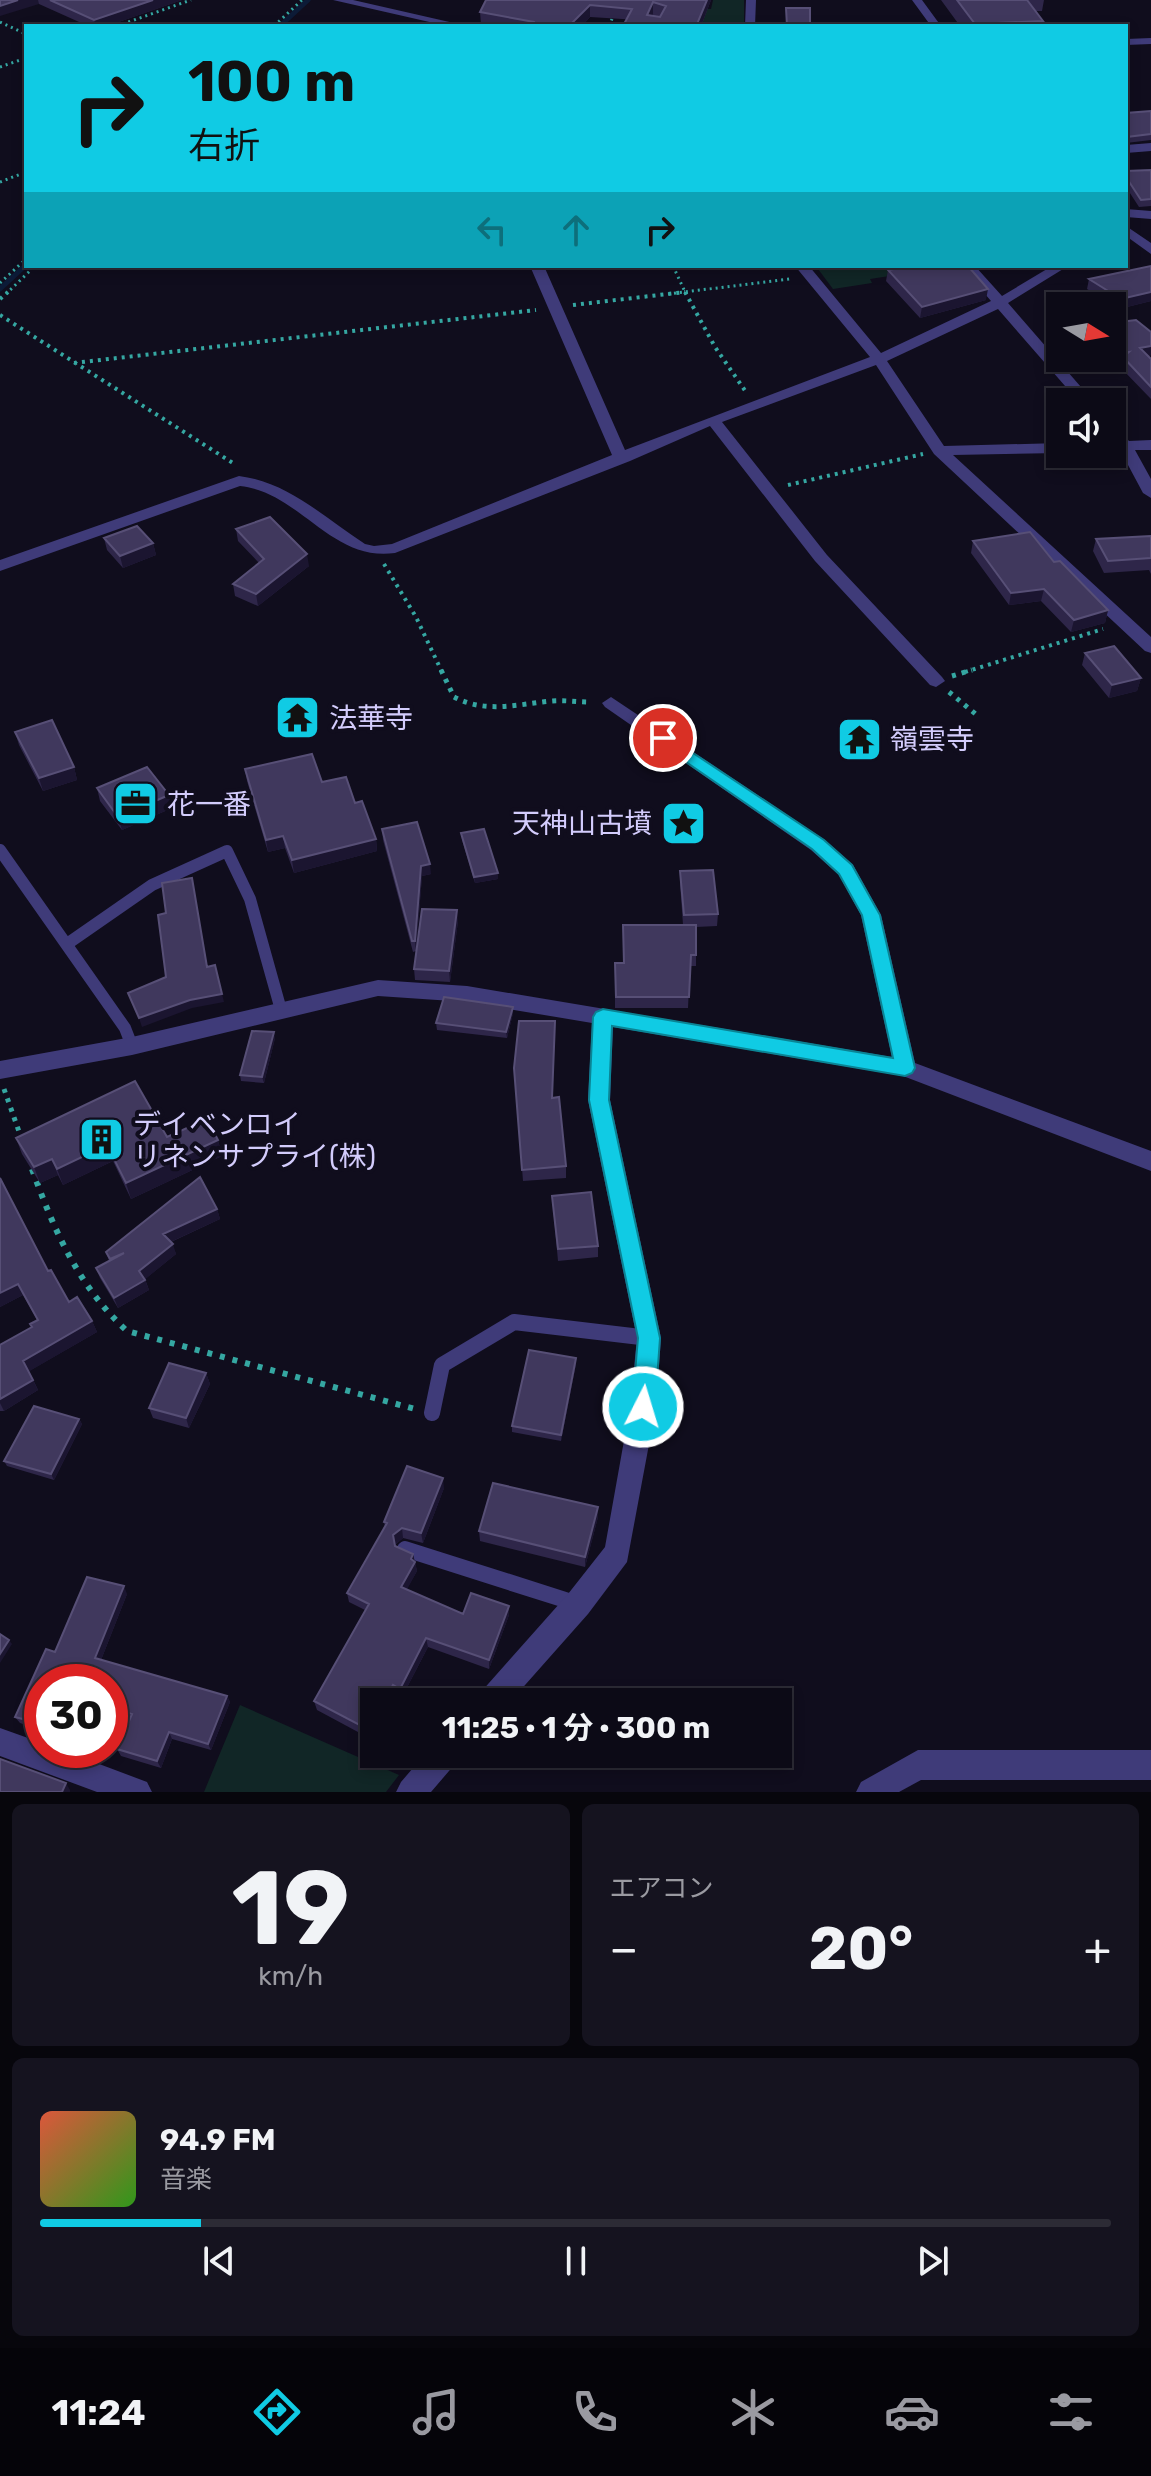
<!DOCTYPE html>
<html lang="ja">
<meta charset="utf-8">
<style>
:root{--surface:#0c0a16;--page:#15131f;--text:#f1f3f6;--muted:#9a9aa1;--line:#2c2b35;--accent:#10cbe4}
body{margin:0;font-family:Rubik,"Noto Sans JP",sans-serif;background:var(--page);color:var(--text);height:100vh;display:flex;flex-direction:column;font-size:30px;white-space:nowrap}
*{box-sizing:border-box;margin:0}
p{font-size:26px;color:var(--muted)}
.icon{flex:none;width:44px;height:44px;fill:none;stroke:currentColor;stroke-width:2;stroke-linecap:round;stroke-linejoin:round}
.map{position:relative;height:1792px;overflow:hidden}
.sheet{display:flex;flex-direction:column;gap:12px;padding:12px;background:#07060c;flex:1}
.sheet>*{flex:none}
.guide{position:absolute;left:24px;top:24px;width:1104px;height:244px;border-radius:0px;box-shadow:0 4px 12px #0003,0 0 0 2px var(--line);background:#10cbe4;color:#111;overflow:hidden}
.needle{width:52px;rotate:101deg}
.buttons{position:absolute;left:1046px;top:292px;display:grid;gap:16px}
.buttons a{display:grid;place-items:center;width:80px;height:80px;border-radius:0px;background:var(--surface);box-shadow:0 4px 12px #0003,0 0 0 2px var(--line);font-size:40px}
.speed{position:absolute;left:24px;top:1664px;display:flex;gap:16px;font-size:40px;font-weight:700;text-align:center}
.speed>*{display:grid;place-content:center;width:104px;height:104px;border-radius:50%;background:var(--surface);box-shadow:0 4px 12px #0003,0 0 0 2px var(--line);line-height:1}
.speed .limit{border:12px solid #d22;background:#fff;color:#111}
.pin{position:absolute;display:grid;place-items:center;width:68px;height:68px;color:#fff;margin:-34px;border:4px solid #fff;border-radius:50%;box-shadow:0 2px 8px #0007}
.me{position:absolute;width:88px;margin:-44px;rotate:5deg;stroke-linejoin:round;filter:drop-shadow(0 0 6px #0008)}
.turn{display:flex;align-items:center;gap:28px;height:168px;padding:0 32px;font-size:36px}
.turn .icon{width:104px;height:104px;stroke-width:2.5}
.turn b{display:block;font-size:56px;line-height:68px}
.lanes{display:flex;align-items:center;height:76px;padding:0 32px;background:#0003;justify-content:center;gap:40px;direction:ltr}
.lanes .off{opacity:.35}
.big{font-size:60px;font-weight:700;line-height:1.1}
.sheet .widget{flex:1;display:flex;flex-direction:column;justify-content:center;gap:12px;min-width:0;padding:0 28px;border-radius:12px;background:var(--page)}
.sheet .dial{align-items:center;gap:0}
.dial b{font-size:104px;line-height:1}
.song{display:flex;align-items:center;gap:24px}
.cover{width:96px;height:96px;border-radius:12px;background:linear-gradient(135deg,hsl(10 70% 55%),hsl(110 70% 35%))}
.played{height:8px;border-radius:4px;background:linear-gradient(90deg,var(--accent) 15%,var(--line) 15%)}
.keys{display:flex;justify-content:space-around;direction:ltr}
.heat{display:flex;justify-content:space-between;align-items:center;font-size:44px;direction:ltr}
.sheet .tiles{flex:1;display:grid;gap:12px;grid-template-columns:1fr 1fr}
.widget:last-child{grid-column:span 2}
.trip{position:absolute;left:360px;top:1688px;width:432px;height:80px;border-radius:0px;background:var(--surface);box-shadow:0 4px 12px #0003,0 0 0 2px var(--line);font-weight:700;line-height:80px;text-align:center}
.tab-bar{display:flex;height:128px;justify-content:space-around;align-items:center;background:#050409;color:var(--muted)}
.tab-bar .icon{width:56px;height:56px}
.tab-bar .active{color:var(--accent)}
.tab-bar b{font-size:36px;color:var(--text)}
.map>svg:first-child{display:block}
.green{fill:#112626}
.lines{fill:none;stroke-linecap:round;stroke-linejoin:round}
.stream{stroke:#0c1b37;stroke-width:5}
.path-far3{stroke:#35a7a2;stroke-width:3;stroke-dasharray:2 4;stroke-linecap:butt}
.path-far2{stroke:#35a7a2;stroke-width:4;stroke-dasharray:3 5;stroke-linecap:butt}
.path-far1{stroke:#35a7a2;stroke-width:5;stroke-dasharray:4 6;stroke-linecap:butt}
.path{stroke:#35a7a2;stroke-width:6;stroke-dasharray:5 8;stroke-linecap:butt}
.lane-far1{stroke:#3f3b79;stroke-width:12}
.lane{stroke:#3f3b79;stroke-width:16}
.street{fill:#3f3b79;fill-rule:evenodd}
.wall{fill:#2e2649}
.shaded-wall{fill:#1b1530}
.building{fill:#40385d;stroke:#574f76;stroke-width:2;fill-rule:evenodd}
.route{fill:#10cbe4;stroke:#0a8494;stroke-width:2}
.labels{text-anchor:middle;stroke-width:8;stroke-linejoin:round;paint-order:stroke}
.poi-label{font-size:28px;fill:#d3ccfc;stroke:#100d1d;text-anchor:start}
</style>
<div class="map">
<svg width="1151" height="1792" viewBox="0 0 1151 1792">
<rect width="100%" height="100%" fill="#100d1d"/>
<path class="green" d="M713 0H744V26H667L693 8 711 9Z
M843 266H888L896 275 870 279 872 283 833 289 818 269Z
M240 1705 399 1775 386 1792H204Z"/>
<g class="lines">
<path class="stream" d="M280 26 308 0
M0 289 26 265"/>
<path class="path-far3" d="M0 22 26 34
M117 26 191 0
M274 26 302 0
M609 26 612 19
M0 67 26 58
M0 182 26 172
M673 266 686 294
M0 283 26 259
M6 294 35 266
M668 294 790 279"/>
<path class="path-far2" d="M685 292 715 347 746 392
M0 299 8 292
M573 305 685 292
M0 315 236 465
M74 363 536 310
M788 485 923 454
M384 564 416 617 442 672
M965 672 1103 629"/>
<path class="path-far1" d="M441 670 454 697C486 714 518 704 552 701 565 700 577 702 590 702
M952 676 972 670
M949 692 978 716
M4 1089 22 1140"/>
<path class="path" d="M32 1169C54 1230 78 1286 127 1331L415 1409"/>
<path class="lane-far1" d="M0 850 125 1028 132 1046
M67 944 152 885 227 851 250 899 281 1010"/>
<path class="lane" d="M432 1413 442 1365 514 1322 649 1338
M405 1549 578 1604"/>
<path class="street" d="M333 0H353L467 26H447Z
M746 0H756L755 26H745Z
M912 0H922L941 26H931Z
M1151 38V44L1126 45V39Z
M1151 143V151L1126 153V145Z
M1126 209 1151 211V219L1126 217Z
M1126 226 1151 243V254L1126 236Z
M530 266H544L625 450 870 357 795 266H809L881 353 991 301 961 266H975L1002 296 1052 266H1068L1008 303 1094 402H1079L998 309 887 361 944 446 1060 443V453L953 455 1151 637V653L1145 651 934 454 876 365 722 422 827 555 942 677 945 681 936 687 930 685 815 561 710 426 630 461 395 553C331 562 301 493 240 486L0 571V560L239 476C288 482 325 518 365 544L374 546 392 544 612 455Z
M1112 426 1117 428 1129 441 1151 440V450H1135L1151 479V498L1143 493 1120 450H1112Z
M611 697 825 840 853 865 881 915 915 1063 1151 1151V1171L903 1076 613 1027 610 1100 661 1338 656 1407 627 1562 588 1614 510 1702H477L481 1692 568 1594 605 1547 630 1407 637 1338 588 1100 592 1023 467 1002 378 996 132 1055 0 1079V1061L132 1037 378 980 467 986 892 1057 861 915 839 875 811 850 605 707 602 703Z
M0 1728 42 1743V1750H62L147 1782 152 1792H97L0 1756Z
M918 1750H1151V1780H921L899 1792H856L861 1782Z
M425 1754H460L455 1764 431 1792H396L401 1782Z"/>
</g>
<path class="wall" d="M0 0H182L107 26H88L39 4Z
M486 0H711L702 24 590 17 582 26H491L481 24 480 12Z
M941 0H1044L1042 11H1036L1043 21 1042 26H960Z
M1151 111V140L1126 143V113Z
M1151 170V206L1139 207 1126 187V171Z
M905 266H968L986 300 920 318 886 281 888 270 906 267Z
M1151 266V301L1119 309 1087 289 1089 279Z
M1112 323 1151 332V355L1148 356 1151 359V399L1120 367 1122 362 1111 364 1106 358H1112Z
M236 529 309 566 258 606 235 596 233 584 259 563 238 541Z
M1151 536V574L1149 570 1104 573 1093 551 1096 539Z
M104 538 153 543 156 555 123 568 107 550Z
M973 541 1054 562 1108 610 1105 623 1071 632 1041 601 1009 605 971 553Z
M1085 653 1141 678 1137 691 1109 698 1082 665Z
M15 732 74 767 77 780 43 791 19 745Z
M245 769 322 782 355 803 376 839 377 851 294 873 285 848 268 852 247 781Z
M97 788 169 795 172 808 122 830 100 801Z
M382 829 431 874 422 876 416 951 413 952 383 840Z
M461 833 498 879 475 883 462 840Z
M680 871 718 914 717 926 696 927V966H690L688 1008H615V963H623L683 925 680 883Z
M458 921 450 982 415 980 414 969Z
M513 1007V1013L507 1038 437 1030 436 1023Z
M275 1038 264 1083 241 1081 240 1075Z
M514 1068 553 1098 566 1166V1178L523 1181Z
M167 1137 218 1140 222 1156 131 1199 113 1161 63 1185 58 1175 40 1183 22 1154 16 1138Z
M0 1178 48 1271 69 1302 92 1321 97 1332 29 1371 38 1390 4 1411H0V1345L32 1327 37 1320 23 1295 0 1307Z
M552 1196 598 1246V1257L558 1261Z
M217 1209 220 1219 171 1242 176 1254 145 1279 149 1290 118 1308 100 1278 96 1268 109 1261 106 1252Z
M576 1364 561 1441 512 1432V1426Z
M206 1373 210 1384 189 1428 153 1418 149 1408Z
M79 1419 82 1424 54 1480 7 1466 4 1461Z
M444 1488 423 1543 403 1538 395 1545V1546L413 1554 417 1571 406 1590 463 1614 509 1615 489 1669 428 1647 402 1697 394 1694 374 1702V1733L371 1739 317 1710 314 1701 365 1610 349 1602 347 1593 385 1527 384 1522Z
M598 1507V1517L585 1567 480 1541 479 1531Z
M127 1594 101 1660 227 1696 230 1702 211 1750 172 1739 161 1768 121 1756 117 1749 130 1719 110 1713V1682H42V1730L20 1723 15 1717 55 1652Z"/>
<path class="shaded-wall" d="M18 0H38L39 4 0 16V6Z
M153 0H182L107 26H96L94 20Z
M707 0H711L701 26H697Z
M653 2V14L647 26V15Z
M590 5V17L582 26H569Z
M988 289 986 300 920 318 922 307Z
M1151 292V301L1119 309 1121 299Z
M1151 346V355L1138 358 1140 348Z
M1129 352 1123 357 1122 362 1111 364 1114 354Z
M153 543 156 555 123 568 120 556Z
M307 554 309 566 258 606 256 594Z
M1044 589 1041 601 1009 605 1011 593Z
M1108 610 1105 623 1071 632 1074 620Z
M1141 678 1137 691 1109 698 1112 685Z
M74 767 77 780 43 791 39 778Z
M169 795 172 808 122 830 118 817Z
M283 836 285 848 268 852 266 840Z
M376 839 377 851 294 873 292 860Z
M430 864 431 874 422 876 416 951 415 941 421 866Z
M498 873V879L475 883 474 877Z
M457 910 458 921 450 982 449 971Z
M222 994 224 1002 192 1008 142 1027 139 1018 190 1000Z
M513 1007V1013L507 1038 506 1032Z
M274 1032 275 1038 264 1083 262 1077Z
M218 1140 222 1156 131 1199 126 1183Z
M107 1145 113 1161 63 1185 57 1169Z
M52 1159 58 1175 40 1183 34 1167Z
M217 1209 220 1219 166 1244 163 1234Z
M173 1244 176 1254 143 1281 139 1271Z
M145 1280 149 1290 118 1308 114 1298Z
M18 1284 23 1295 0 1307V1293Z
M92 1321 97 1332 28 1372 23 1361Z
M576 1358V1364L561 1441V1435Z
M206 1373 210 1384 189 1428 186 1418Z
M33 1380 38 1390 4 1411 0 1403V1399Z
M79 1419 82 1424 54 1480 51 1474Z
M443 1478 444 1488 423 1543 421 1533Z
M598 1507V1517L585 1567V1557Z
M402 1528 403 1538 395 1545 393 1535Z
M413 1554 417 1571 403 1597 401 1587Z
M124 1586 127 1594 99 1665 95 1658Z
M509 1606V1615L489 1669V1660Z
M426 1638 428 1647 402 1697 400 1689Z
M9 1640 12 1644 0 1663V1654Z
M393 1685 394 1694 390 1702H384Z
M227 1696 230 1702 211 1750 208 1744Z
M374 1720V1733L371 1739 369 1730Z
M169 1732 172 1739 161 1768 157 1761Z
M66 1783 70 1790V1792H62Z"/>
<path class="building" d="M0 0H18L0 6Z
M50 0H153L94 20Z
M486 0H707L697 24 711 25 623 26 632 9 590 5 569 26H536L534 22 480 12ZM653 2 666 6 660 17 647 15Z
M957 0H1027L1043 21 975 24Z
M786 8H810V26H787Z
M932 25 933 26H895Z
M1151 111V134L1126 137V113Z
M1151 170V199L1141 200 1126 177V171Z
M912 266H968L988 289 922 307 888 270Z
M1151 266V292L1121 299 1089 279Z
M1136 320 1151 332V346L1140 348 1151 359V387L1123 357 1129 352 1114 354 1112 352V323Z
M270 517 307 554 256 594 233 584 264 559 236 529Z
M137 526 153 543 120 556 104 538Z
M1030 532 1054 562 1060 561 1108 610 1074 620 1044 589 1011 593 973 541Z
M1151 536V558L1108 561 1096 539Z
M1114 646 1141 678 1112 685 1085 653Z
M52 720 74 767 39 778 15 732Z
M312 754 322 782 346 777 355 803 362 801 376 839 292 860 283 836 266 840 245 769Z
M147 767 169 795 118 817 97 788Z
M417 822 430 864 421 866 415 941H412L382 829Z
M484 829 498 873 474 877 461 833Z
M713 870 718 914 684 915 680 871Z
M192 878 207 967 215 965 222 994 190 1000 139 1018 128 993 166 977 158 915 166 913 162 883Z
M422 909 457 910 449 971 414 969Z
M623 925H696V955H691L689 997H616L615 963H624Z
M444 997 513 1007 506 1032 436 1023Z
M519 1021H555L552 1098 559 1097 566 1166 522 1170 514 1068Z
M252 1031 274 1032 262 1077 240 1075Z
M135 1081 167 1137 207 1119 218 1140 126 1183 107 1145 57 1169 52 1159 34 1167 16 1138Z
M200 1177 217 1209 163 1234 173 1244 139 1271 145 1280 114 1298 96 1268 124 1253 110 1259 106 1252Z
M0 1178 48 1271 51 1270 69 1302 77 1297 92 1321 23 1361 33 1380 0 1399V1345L32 1327 30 1324 38 1320 18 1284 0 1293Z
M591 1192 598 1246 558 1249 552 1196Z
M529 1350 576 1358 561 1435 512 1426Z
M169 1363 206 1373 186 1418 149 1408Z
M34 1406 79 1419 51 1474 4 1461Z
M407 1466 443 1478 421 1533 402 1528 393 1535 395 1546 413 1554 411 1559 415 1562 401 1587 463 1614 471 1593 509 1606 489 1660 426 1638 400 1689 393 1685 384 1702H374V1720L369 1730 314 1701 369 1604 347 1593 387 1523 384 1522Z
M493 1483 598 1507 585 1557 479 1531Z
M87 1577 124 1586 95 1658 227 1696 208 1744 169 1732 157 1761 117 1749 132 1714 110 1707V1682H42V1724L15 1717 46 1649 55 1652Z
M0 1634 9 1640 0 1654Z
M0 1759 66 1783 62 1792H0Z"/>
<path class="route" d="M663 733 824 840 852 865 880 915 915 1068 912 1073 905 1076 612 1026 609 1100 660 1338 655 1407 651 1414 643 1417 635 1414 632 1407 638 1338 589 1100 593 1017 596 1012 603 1009 893 1058 862 915 839 874 812 849 657 742 655 738 657 734Z"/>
<defs>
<symbol id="temple-square" viewBox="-11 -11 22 22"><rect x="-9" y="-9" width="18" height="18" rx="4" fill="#10cbe4" stroke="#100d1d"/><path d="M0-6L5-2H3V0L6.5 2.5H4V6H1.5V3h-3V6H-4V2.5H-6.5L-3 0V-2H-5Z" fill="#111"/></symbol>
<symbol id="office-square" viewBox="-11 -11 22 22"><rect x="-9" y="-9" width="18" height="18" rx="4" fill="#10cbe4" stroke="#100d1d"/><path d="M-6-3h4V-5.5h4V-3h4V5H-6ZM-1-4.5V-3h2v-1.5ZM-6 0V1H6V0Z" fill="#111"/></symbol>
<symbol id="sight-square" viewBox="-11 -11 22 22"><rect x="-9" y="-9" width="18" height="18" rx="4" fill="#10cbe4" stroke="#100d1d"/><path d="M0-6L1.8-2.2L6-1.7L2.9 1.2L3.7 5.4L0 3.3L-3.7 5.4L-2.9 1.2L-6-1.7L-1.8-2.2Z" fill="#111"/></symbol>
<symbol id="building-square" viewBox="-11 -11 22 22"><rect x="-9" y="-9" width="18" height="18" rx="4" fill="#10cbe4" stroke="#100d1d"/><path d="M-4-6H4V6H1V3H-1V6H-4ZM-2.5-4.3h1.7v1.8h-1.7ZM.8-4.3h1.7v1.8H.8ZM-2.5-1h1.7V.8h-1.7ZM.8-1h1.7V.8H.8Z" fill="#111"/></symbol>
</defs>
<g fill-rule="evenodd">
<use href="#temple-square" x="272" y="692" width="51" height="51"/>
<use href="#temple-square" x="834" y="714" width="51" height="51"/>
<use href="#office-square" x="110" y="778" width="51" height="51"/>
<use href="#sight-square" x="658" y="798" width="51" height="51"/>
<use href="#building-square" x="76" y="1114" width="51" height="51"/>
</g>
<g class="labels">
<g class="poi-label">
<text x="329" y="728">法華寺</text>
<text x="890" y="749">嶺雲寺</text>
<text x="167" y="814">花一番</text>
<text x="652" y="833" text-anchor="end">天神山古墳</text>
<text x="133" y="1134">デイベンロイ<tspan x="133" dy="32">リネンサプライ(株)</tspan></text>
</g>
</g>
</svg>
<div class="buttons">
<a><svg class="needle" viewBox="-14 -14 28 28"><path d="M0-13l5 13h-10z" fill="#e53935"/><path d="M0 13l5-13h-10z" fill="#9a9aa1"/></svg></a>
<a><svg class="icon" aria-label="sound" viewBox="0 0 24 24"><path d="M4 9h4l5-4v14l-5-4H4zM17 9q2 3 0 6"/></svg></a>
</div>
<div class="speed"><div class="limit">30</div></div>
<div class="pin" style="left:663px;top:738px;background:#d93025"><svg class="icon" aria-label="arrive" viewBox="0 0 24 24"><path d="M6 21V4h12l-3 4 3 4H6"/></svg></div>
<svg class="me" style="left:643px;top:1407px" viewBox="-20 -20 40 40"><circle r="17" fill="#10cbe4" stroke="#fff" stroke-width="3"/><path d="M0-11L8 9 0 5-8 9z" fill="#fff"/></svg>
<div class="trip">11:25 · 1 分 · 300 m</div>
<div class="guide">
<div class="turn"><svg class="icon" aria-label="right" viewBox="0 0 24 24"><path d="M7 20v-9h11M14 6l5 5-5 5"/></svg><div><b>100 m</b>右折</div></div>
<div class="lanes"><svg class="icon off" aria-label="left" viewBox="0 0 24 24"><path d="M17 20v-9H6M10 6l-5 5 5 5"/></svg><svg class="icon off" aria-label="ahead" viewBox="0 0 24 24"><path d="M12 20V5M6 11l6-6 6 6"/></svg><svg class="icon" aria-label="right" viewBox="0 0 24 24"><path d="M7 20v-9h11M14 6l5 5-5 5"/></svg></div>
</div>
</div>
<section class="sheet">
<div class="tiles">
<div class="widget dial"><b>19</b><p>km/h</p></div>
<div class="widget"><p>エアコン</p>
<div class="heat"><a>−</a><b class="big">20°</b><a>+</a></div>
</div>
<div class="widget">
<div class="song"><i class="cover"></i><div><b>94.9 FM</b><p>音楽</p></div></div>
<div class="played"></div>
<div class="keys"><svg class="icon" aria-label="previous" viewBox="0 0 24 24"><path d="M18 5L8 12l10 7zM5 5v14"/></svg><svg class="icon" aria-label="pause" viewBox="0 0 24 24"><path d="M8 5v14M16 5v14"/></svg><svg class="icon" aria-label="next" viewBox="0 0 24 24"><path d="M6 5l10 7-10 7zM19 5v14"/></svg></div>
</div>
</div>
</section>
<nav class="tab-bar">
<b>11:24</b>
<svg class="icon active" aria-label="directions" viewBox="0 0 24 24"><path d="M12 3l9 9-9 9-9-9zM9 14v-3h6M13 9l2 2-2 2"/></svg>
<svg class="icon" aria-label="music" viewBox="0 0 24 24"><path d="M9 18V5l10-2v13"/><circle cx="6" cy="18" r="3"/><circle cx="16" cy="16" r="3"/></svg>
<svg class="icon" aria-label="phone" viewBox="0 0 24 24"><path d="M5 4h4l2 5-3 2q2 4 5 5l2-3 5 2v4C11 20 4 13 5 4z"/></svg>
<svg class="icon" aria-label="climate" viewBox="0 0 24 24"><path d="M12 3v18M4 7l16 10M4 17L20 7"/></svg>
<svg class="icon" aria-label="car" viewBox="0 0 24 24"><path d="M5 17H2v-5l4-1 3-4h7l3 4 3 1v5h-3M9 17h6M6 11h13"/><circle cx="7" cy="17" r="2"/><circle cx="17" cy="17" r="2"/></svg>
<svg class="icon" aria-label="filters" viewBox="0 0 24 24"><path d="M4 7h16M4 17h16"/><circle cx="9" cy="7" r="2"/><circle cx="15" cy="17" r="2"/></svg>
</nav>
